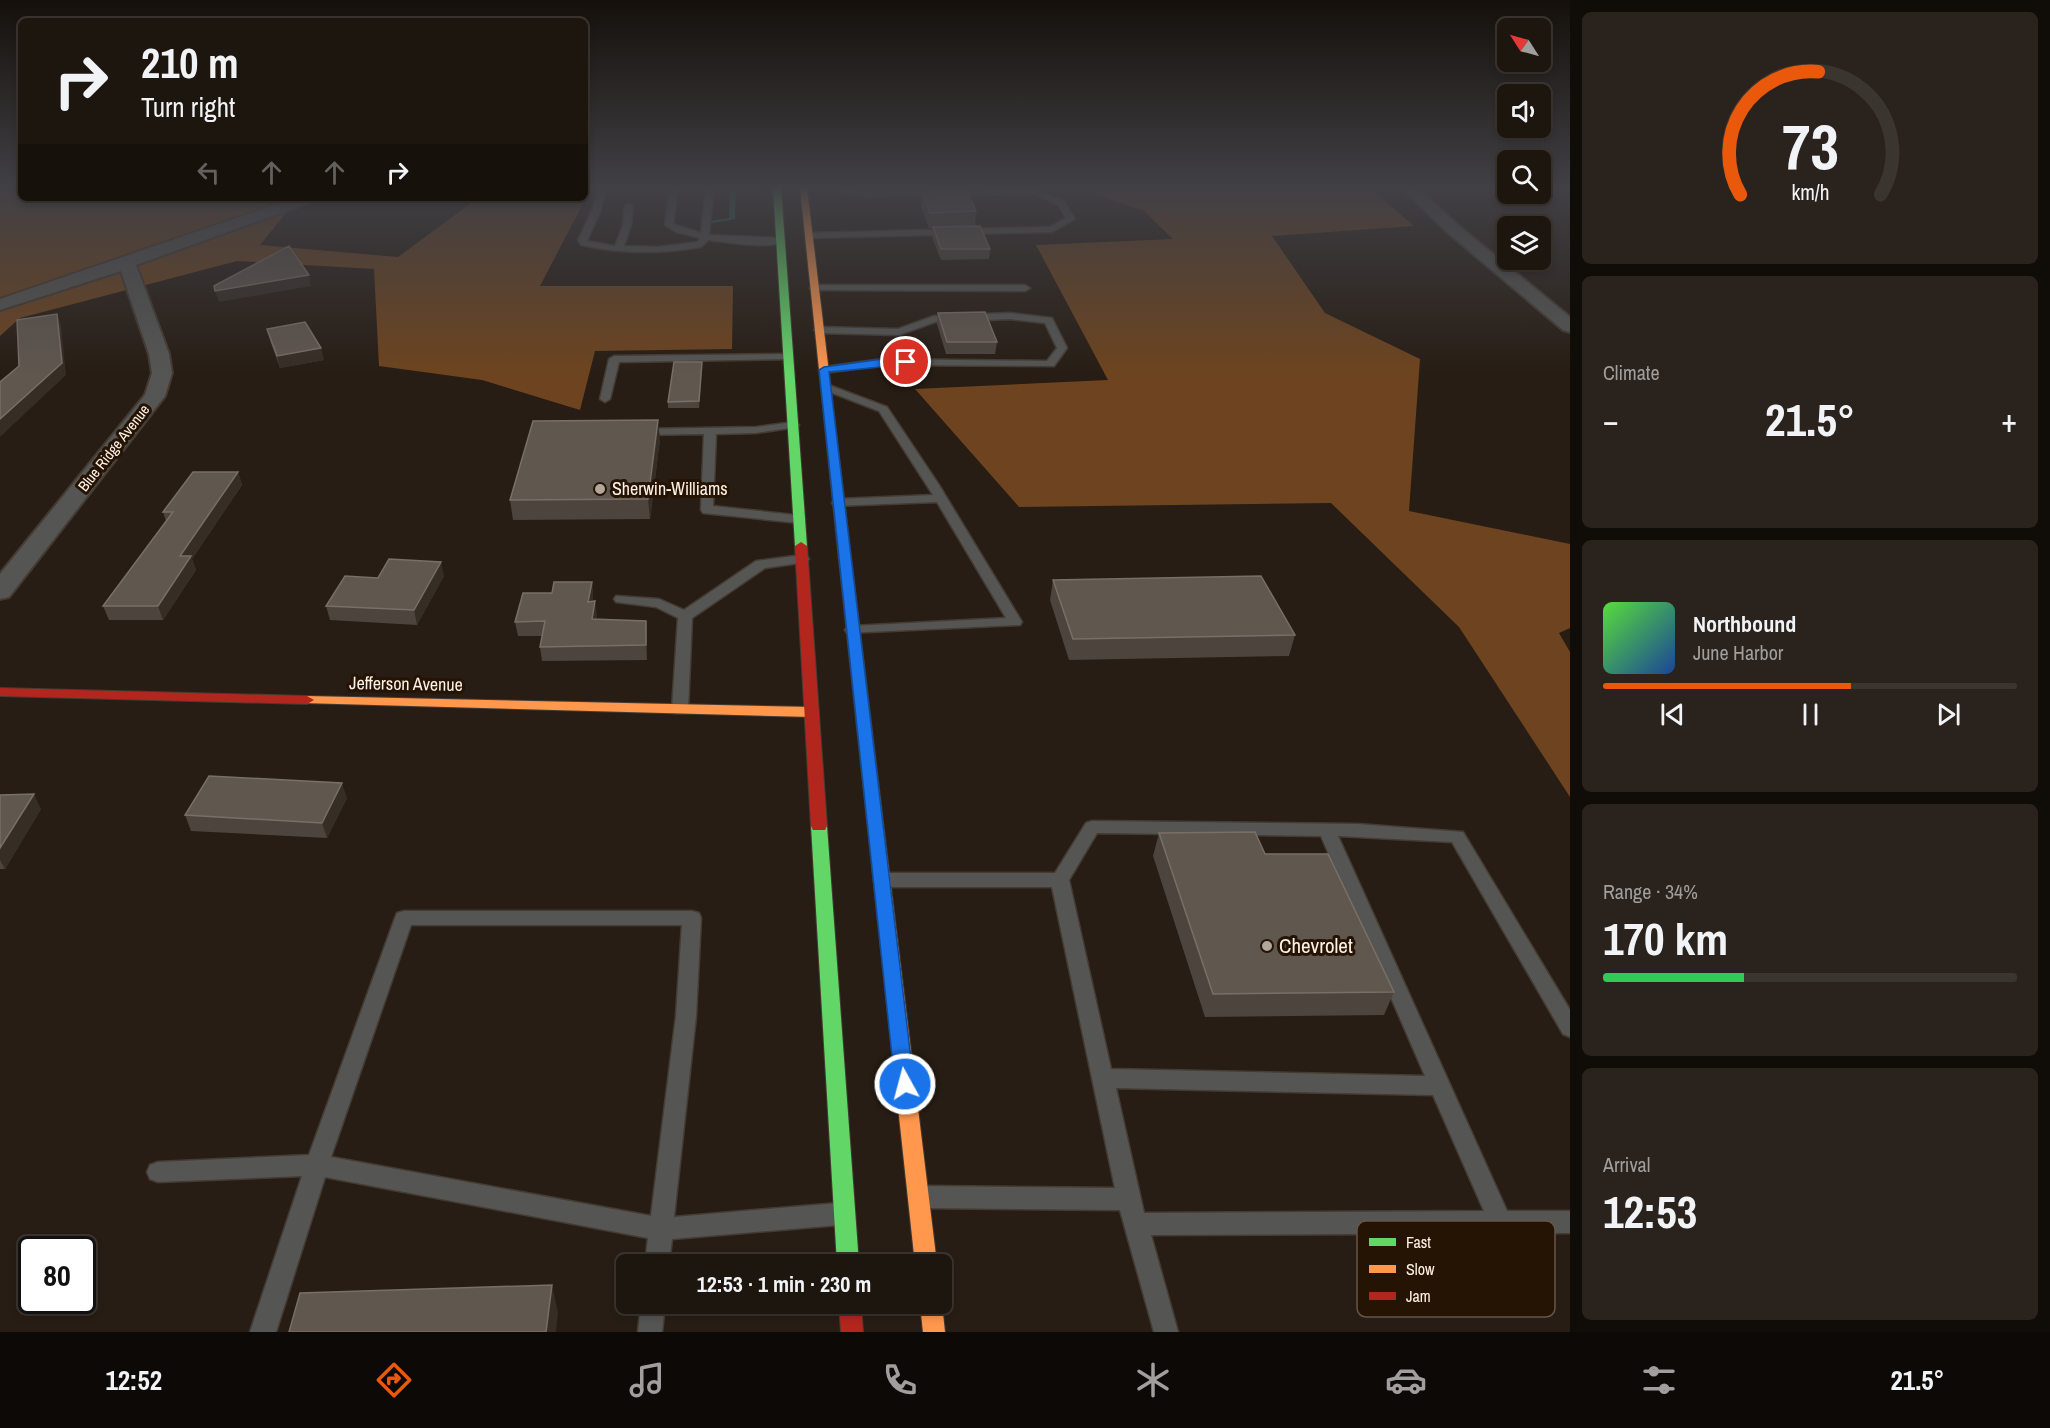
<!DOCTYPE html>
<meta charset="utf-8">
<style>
:root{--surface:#1d160f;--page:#2a231d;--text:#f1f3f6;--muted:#a09f9e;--line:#3b352f;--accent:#ea580c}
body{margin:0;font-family:"Archivo Narrow",sans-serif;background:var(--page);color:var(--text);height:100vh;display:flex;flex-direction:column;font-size:22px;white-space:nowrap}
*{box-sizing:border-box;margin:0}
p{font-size:20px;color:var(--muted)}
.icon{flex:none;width:33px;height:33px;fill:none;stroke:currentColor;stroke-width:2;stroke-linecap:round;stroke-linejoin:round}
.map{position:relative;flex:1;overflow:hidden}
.side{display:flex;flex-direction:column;gap:12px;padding:12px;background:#100c08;width:480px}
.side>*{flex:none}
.top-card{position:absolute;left:18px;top:18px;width:570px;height:183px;border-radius:9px;box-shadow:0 3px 9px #0003,0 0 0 2px var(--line);background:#1d160f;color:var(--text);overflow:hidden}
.needle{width:39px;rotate:306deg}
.fabs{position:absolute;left:1497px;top:18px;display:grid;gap:12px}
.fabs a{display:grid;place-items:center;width:54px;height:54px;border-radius:9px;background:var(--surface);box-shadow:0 3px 9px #0003,0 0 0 2px var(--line);font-size:30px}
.speed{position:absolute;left:18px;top:1236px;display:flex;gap:12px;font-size:30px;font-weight:700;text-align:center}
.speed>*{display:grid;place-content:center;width:78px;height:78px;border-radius:50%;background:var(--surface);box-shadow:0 3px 9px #0003,0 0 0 2px var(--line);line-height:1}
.speed .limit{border:3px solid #111;border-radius:9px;background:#fff;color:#111}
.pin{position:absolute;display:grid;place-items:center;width:51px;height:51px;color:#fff;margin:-26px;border:3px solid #fff;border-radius:50%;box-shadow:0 2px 6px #0007}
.me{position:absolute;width:66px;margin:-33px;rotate:353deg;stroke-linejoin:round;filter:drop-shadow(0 0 4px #0008)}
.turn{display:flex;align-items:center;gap:21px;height:126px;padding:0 24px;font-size:27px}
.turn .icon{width:78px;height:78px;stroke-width:2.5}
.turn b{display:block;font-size:42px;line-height:51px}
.lanes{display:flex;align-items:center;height:57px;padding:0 24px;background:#0003;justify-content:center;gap:30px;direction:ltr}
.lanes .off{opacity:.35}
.big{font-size:45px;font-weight:800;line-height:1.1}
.side .card{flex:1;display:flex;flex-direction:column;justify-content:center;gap:9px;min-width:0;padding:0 21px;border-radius:9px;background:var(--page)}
.side .dial{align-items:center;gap:0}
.dial svg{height:156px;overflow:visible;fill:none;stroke:var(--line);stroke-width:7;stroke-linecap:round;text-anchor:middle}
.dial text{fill:var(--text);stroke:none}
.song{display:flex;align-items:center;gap:18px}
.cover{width:72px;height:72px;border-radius:9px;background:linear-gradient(135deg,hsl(110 70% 55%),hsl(220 70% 35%))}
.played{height:6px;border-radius:3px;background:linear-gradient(90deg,var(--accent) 60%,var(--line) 60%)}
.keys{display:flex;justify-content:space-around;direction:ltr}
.heat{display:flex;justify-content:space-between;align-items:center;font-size:33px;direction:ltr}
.charge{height:9px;border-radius:4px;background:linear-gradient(90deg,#34c759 34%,var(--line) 0)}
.trip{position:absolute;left:616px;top:1254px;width:336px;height:60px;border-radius:9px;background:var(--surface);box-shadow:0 3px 9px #0003,0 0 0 2px var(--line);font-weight:800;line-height:60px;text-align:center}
.menu{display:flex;height:96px;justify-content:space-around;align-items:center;background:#0c0906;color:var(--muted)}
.menu .icon{width:42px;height:42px}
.menu .active{color:var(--accent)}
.menu b{font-size:27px;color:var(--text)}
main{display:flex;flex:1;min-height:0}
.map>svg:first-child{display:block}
.forest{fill:#6d441f}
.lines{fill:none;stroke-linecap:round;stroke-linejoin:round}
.stream{fill:#217163;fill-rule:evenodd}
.lane-casing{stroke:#443b33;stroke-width:3}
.street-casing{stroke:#443b33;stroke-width:4}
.fast-casing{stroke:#443b33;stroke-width:2}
.slow-casing{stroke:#443b33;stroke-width:2}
.jam-casing{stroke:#443b33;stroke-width:2}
.lane{fill:#555654;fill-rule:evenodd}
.street{fill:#555654;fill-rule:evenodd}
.fast{fill:#63d668;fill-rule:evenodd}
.slow{fill:#ff974d;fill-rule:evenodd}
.jam{fill:#b3261e;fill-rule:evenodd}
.wall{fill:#4d443d}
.shaded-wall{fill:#362d25}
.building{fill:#60574f;stroke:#796f67;stroke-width:1.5}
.route{fill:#1a73e8;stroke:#114b97;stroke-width:1.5}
.poi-dot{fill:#b3a79d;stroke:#251304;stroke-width:2}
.labels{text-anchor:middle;stroke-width:6;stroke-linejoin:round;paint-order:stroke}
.far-street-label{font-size:15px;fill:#fff1e7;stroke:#251304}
.poi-label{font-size:18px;fill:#fff1e7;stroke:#251304;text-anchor:start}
.street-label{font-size:18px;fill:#fff1e7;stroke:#251304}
.near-poi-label{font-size:21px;fill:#fff1e7;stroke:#251304;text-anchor:start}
.key{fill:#251304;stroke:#665648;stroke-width:1.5}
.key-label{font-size:16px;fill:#fff1e7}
</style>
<main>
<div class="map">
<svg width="1570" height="1332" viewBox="0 0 1570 1332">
<rect width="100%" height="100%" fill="#271d14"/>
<path class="forest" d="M0 188H21V198H298L260 245 398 257 478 198H585V188H591L540 286H733L732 349 595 351 580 410 482 380 379 366 374 269 237 261 20 318 0 336V305L11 301 0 298Z
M1078 188H1370L1414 226 1272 236 1325 313 1420 359 1409 511 1570 544V628L1559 633 1570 652V797L1459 627 1331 503 1019 507 915 389 1108 380 1036 245 1173 239 1144 211Z"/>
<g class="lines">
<path class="stream" d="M730 188H736L735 219 711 223V221L729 218Z"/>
<defs>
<path id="lane" d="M598 188H606L601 209 587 241 615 246 623 225 625 206 629 204 633 206 631 225 624 246 658 247 698 242 700 238 676 232 665 225 670 188H678L673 224 701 233 706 188H714L709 235 781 238 785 241C772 250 725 242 708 240L701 247C661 254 621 254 581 245L578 240 593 209Z
M817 188H854L864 192 1036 190 1064 201 1075 219 1052 232 809 238 805 235 806 233 1050 227 1066 218 1058 205 1035 194 864 196Z
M815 285H1025L1030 288 1025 291 812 290 810 288Z
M1010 313 1052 318 1067 348 1054 366 883 365 824 373 819 370 824 367 883 359 1047 361 1057 348 1045 323 1010 319 935 322 899 335 819 333 814 330 819 327 898 329 934 316Z
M788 354 792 355V359L619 362 610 399 605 402 600 399 609 359 614 356Z
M826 384 887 407 939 485 1022 622 1020 625 847 633 845 630 847 627 852 626 1006 618 937 502 834 506 832 503 838 499 933 495 879 411 822 389V385Z
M793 422 799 425 797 427 756 433 716 434 713 506 804 516 805 519 799 523 703 513 701 510 704 434 639 435 633 432 639 429 756 427Z
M802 555 807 556 809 559 807 562 765 568 692 618 688 709 686 713H674L672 709 678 618 656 607 616 602 614 599 616 596 659 599 684 610 756 561Z
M1092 821 1357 824 1463 832 1570 1010V1037L1563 1034 1452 842 1338 836 1507 1211H1570V1233L1151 1235 1178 1332H1154L1120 1210 924 1208 916 1205 913 1197 916 1189 924 1186 1115 1188 1052 887H883L877 885 874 880 877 875 883 873H1055L1086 823ZM1097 833 1321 836 1425 1076 1111 1069 1069 880ZM1116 1088 1433 1095 1484 1211 1144 1213Z
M404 911H692L699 913 701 918 696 1016 674 1217 839 1203 847 1206 851 1214 847 1222 839 1225 672 1239 669 1264H645L648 1238 325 1177 276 1332H250L302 1176 158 1182 150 1179 147 1172 150 1165 158 1162 309 1155 395 918 397 913ZM411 925H682L676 1016 651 1216 331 1157Z
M641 1304H665L662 1332H638Z"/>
<path id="street" d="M1402 188H1417L1459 226 1570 317V332L1563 330 1447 232Z
M295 198H317L314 201 136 265 169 354 172 373 165 396 9 597 0 599V574L145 395 152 373 149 354 121 271 0 310V299Z"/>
<path id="fast" d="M773 188H781L807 546 801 550 795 546Z
M842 528 848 532 884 830 882 834H870L868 830 836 532Z
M819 820 825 822 827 826 859 1264H837L811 826 813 822Z"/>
<path id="slow" d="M800 188H807L848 532 842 536 836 532Z
M307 696 812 707 819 712 812 717 302 703 300 700 302 697Z
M876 824 882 826 884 830 937 1264H915L868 830 870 826Z
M920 1304H942L945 1332H923Z"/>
<path id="jam" d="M801 542 807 546 827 826 825 830H813L811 826 795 546Z
M0 688 307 696 314 700 307 704 0 696Z
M839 1304H861L863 1332H841Z"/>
</defs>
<use href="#lane" class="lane-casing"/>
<use href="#street" class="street-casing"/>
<use href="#fast" class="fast-casing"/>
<use href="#slow" class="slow-casing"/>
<use href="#jam" class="jam-casing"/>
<use href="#lane" class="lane"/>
<use href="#street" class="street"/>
<use href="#fast" class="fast"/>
<use href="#slow" class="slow"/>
<use href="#jam" class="jam"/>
</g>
<path class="wall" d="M922 192 976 211 975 226 990 249 989 259 941 260 932 237 933 228H929L921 206Z
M938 313 997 342 995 354H946L937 324Z
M267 329 324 360 280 368 270 340Z
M702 368 699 408H668V402Z
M660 439 650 519 513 520 510 500Z
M238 472 242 485 192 559 196 570 163 620H109L103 606 166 521 163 512Z
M444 576 417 625 330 620 326 606Z
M1053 580 1295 635 1289 656 1069 660 1050 600Z
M592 582 593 596 592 601 597 616 596 620 647 636V660L542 661 540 647 542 636H518L515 622 552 593Z
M0 795 41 809 5 869H0Z
M347 798 327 838 191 831 185 815Z
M1159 833 1265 854 1394 992 1384 1015 1205 1017 1153 856Z"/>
<path class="shaded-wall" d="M309 275 311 286 219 302 215 291Z
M57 314 61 326 66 375 0 437V419Z
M321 348 324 360 280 368 277 356Z
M702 362V368L699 408V401Z
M658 420 660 439 650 519 648 499Z
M238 472 242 485 192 559 196 570 163 620 158 606 180 556Z
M441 562 444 576 417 625 414 610Z
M592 582 593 596 590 616 588 602Z
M595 601 597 616 594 634 592 619Z
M646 621 647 636V660L646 645Z
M342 783 347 798 327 838 322 823Z
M34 794 41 809 5 869 0 860V848Z
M552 1285 558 1312 556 1332H546Z"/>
<path class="building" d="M967 191 976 211 930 213 922 192Z
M980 226 990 249H941L933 227Z
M289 246 309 275 215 291 214 286Z
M985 312 997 342H947L938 313Z
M57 314 62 363 0 419V382L19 366 17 320Z
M305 322 321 348 277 356 267 329Z
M674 362H702L699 401 668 402Z
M658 420 648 499 510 500 533 421Z
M193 472H238L180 556H191L158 606H103L173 512H163Z
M389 559 441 562 414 610 326 606 345 576 378 578Z
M1261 576 1295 635 1073 639 1053 580Z
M554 582H592L588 602 595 601 592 619 646 621V645L540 647 545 621 515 622 523 593H552Z
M209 776 342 783 322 823 185 815Z
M34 794 0 848V795Z
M1255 832 1265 854H1328L1394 992 1213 994 1159 833Z
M552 1285 546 1332H289L300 1293Z"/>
<linearGradient id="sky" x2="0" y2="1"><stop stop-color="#15100b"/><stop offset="0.5" stop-color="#414045"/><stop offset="1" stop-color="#414045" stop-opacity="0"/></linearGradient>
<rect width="1570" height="374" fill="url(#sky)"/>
<path class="route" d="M883 359 906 360 911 362C907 365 841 371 829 372L914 1084 912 1090 905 1092 898 1090 895 1084 819 370 824 367Z"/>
<g class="poi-dot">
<circle cx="600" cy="489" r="6"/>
<circle cx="1267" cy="946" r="6"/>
</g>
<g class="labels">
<g class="far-street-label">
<text transform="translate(114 448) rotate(-52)" y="5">Blue Ridge Avenue</text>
</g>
<g class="poi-label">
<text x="612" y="495">Sherwin-Williams</text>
</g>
<g class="street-label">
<text transform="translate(406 684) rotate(1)" y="6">Jefferson Avenue</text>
</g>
<g class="near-poi-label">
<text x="1279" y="953">Chevrolet</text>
</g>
</g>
<rect x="1357" y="1221" width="198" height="96" rx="9" class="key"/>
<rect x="1369" y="1238" width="27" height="8" fill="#63d668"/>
<rect x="1369" y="1265" width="27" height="8" fill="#ff974d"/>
<rect x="1369" y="1292" width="27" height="8" fill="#b3261e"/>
<g class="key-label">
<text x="1406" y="1248">Fast</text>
<text x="1406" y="1275">Slow</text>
<text x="1406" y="1302">Jam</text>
</g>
</svg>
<div class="fabs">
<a><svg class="needle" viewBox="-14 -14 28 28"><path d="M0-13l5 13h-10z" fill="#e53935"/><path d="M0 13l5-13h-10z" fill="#a09f9e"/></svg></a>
<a><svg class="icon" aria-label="sound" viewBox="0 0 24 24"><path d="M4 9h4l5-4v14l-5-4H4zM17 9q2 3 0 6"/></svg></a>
<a><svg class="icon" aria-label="search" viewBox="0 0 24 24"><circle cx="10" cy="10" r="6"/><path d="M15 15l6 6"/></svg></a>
<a><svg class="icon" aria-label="layers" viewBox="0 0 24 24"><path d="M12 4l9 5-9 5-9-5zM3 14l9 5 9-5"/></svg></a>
</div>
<div class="speed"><div class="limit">80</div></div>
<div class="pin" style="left:906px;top:362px;background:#d93025"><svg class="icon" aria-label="arrive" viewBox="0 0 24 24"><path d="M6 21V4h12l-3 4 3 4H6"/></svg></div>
<svg class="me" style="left:905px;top:1084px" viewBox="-20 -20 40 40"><circle r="17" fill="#1a73e8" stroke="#fff" stroke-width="3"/><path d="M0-11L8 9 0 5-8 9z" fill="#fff"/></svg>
<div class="trip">12:53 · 1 min · 230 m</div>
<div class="top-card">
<div class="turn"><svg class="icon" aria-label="right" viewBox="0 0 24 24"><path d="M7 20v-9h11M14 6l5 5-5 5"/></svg><div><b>210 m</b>Turn right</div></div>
<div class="lanes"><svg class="icon off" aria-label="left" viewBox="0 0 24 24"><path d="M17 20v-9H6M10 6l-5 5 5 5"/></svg><svg class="icon off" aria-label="ahead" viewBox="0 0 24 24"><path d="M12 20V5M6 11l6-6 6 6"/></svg><svg class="icon off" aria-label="ahead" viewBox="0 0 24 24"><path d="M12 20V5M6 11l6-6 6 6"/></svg><svg class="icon" aria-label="right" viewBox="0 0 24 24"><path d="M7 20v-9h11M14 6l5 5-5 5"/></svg></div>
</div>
</div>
<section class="side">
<div class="card dial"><svg viewBox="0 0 100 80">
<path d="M14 69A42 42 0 1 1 86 69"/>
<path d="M14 69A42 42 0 0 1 54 6" stroke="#ea580c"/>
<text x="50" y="56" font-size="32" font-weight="700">73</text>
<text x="50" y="72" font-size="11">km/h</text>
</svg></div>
<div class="card"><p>Climate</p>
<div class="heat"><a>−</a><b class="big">21.5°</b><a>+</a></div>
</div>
<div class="card">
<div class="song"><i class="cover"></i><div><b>Northbound</b><p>June Harbor</p></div></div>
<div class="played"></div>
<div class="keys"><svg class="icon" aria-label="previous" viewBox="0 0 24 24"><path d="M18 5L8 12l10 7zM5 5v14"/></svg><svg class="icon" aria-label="pause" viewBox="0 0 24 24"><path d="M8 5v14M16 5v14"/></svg><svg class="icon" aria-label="next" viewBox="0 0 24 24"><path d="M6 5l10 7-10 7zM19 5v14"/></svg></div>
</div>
<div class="card"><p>Range · 34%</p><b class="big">170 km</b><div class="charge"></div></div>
<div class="card"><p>Arrival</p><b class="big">12:53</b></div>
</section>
</main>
<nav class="menu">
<b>12:52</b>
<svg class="icon active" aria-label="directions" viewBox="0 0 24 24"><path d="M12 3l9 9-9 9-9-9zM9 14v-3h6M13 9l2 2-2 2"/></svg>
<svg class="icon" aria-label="music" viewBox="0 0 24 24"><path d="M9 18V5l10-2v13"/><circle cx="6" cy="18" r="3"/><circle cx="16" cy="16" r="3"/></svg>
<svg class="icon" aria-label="phone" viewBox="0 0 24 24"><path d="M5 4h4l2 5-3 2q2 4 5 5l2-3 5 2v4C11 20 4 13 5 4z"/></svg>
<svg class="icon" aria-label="climate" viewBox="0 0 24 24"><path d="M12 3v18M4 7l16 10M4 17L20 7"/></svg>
<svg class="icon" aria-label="car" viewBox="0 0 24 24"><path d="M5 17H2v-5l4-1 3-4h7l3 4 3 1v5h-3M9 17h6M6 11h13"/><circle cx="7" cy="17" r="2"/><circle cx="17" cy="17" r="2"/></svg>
<svg class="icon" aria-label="filters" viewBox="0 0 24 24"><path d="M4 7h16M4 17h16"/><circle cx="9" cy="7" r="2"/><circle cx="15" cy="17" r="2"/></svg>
<b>21.5°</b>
</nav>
